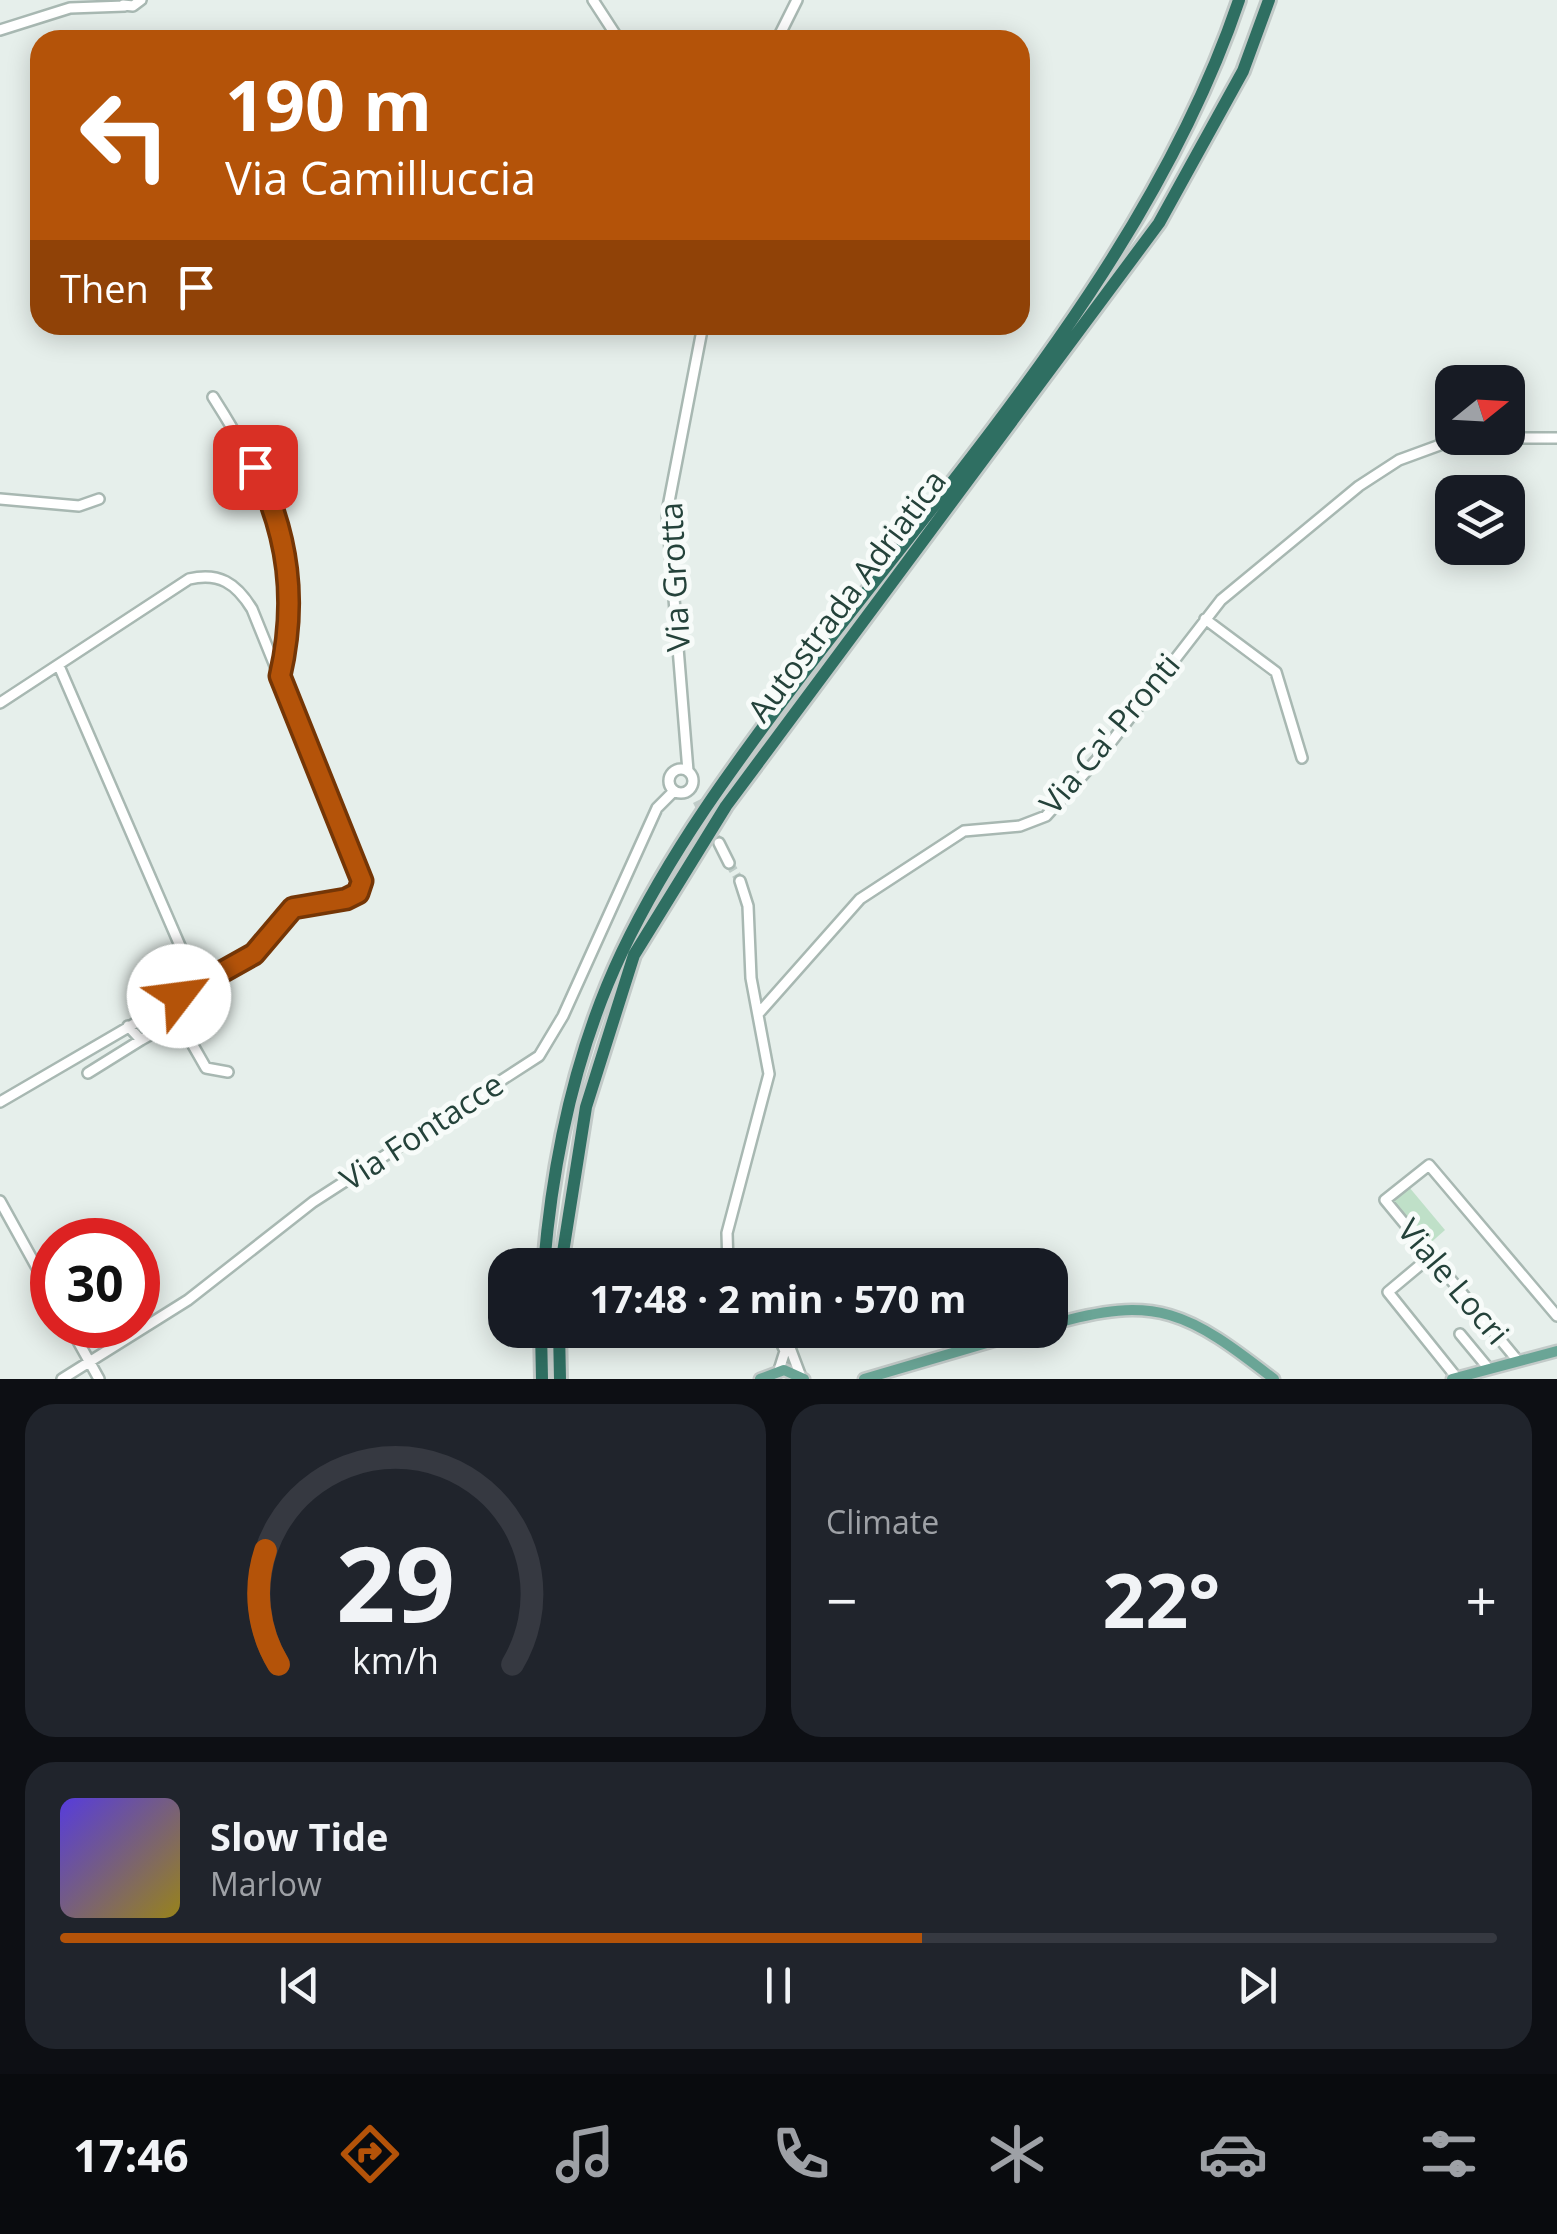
<!DOCTYPE html>
<meta charset="utf-8">
<style>
:root{--surface:#171b24;--page:#20242c;--text:#f1f3f6;--muted:#9ea1a6;--line:#363941;--accent:#b45309}
body{margin:0;font-family:"Open Sans",sans-serif;background:var(--page);color:var(--text);height:100vh;display:flex;flex-direction:column;font-size:38px;white-space:nowrap}
*{box-sizing:border-box;margin:0}
p{font-size:32px;color:var(--muted)}
.icon{flex:none;width:55px;height:55px;fill:none;stroke:currentColor;stroke-width:2;stroke-linecap:round;stroke-linejoin:round}
.map{position:relative;height:1379px;overflow:hidden}
.details{display:flex;flex-direction:column;gap:25px;padding:25px;background:#0d0f14;flex:1}
.details>*{flex:none}
.hud{position:absolute;left:30px;top:30px;width:1000px;height:305px;border-radius:30px;box-shadow:0 5px 25px #0003;background:#b45309;color:#fff;overflow:hidden}
.needle{width:65px;rotate:72deg}
.fabs{position:absolute;left:1435px;top:365px;display:grid;gap:20px}
.fabs a{display:grid;place-items:center;width:90px;height:90px;border-radius:20px;background:var(--surface);box-shadow:0 5px 25px #0003;font-size:50px}
.speed{position:absolute;left:30px;top:1218px;display:flex;gap:20px;font-size:50px;font-weight:700;text-align:center}
.speed>*{display:grid;place-content:center;width:130px;height:130px;border-radius:50%;background:var(--surface);box-shadow:0 5px 25px #0003;line-height:1}
.speed .limit{border:15px solid #d22;background:#fff;color:#111}
.pin{position:absolute;display:grid;place-items:center;width:85px;height:85px;color:#fff;margin:-42px;border-radius:20px;box-shadow:0 5px 15px #0006}
.me{position:absolute;width:110px;margin:-55px;rotate:60deg;stroke-linejoin:round;filter:drop-shadow(0 0 8px #0008)}
.turn{display:flex;align-items:center;gap:35px;height:210px;padding:0 30px;font-size:45px}
.turn .icon{width:130px;height:130px;stroke-width:2.5}
.turn b{display:block;font-size:70px;line-height:85px}
.then{display:flex;align-items:center;height:95px;padding:0 30px;background:#0003;gap:20px;font-size:38px}
.big{font-size:75px;font-weight:700;line-height:1.1}
.details .tile{flex:1;display:flex;flex-direction:column;justify-content:center;gap:15px;min-width:0;padding:0 35px;border-radius:30px;background:var(--page)}
.details .dial{align-items:center;gap:0}
.dial svg{height:260px;overflow:visible;fill:none;stroke:var(--line);stroke-width:7;stroke-linecap:round;text-anchor:middle}
.dial text{fill:var(--text);stroke:none}
.song{display:flex;align-items:center;gap:30px}
.cover{width:120px;height:120px;border-radius:15px;background:linear-gradient(135deg,hsl(250 70% 55%),hsl(50 70% 35%))}
.played{height:10px;border-radius:5px;background:linear-gradient(90deg,var(--accent) 60%,var(--line) 60%)}
.keys{display:flex;justify-content:space-around;direction:ltr}
.heat{display:flex;justify-content:space-between;align-items:center;font-size:55px;direction:ltr}
.details .tiles{flex:1;display:grid;gap:25px;grid-template-columns:1fr 1fr}
.tile:last-child{grid-column:span 2}
.trip{position:absolute;left:488px;top:1248px;width:580px;height:100px;border-radius:30px;background:var(--surface);box-shadow:0 5px 25px #0003;font-weight:700;line-height:100px;text-align:center}
.dock{display:flex;height:160px;justify-content:space-around;align-items:center;background:#090b0e;color:var(--muted)}
.dock .icon{width:70px;height:70px}
.dock .active{color:var(--accent)}
.dock b{font-size:45px;color:var(--text)}
.map>svg:first-child{display:block}
.grass{fill:url(#grass-tufts)}
.lines{fill:none;stroke-linecap:round;stroke-linejoin:round}
.minor-tunnel{stroke:#bfccc8;stroke-width:9;stroke-dasharray:9 4.5;stroke-linecap:butt}
.minor-casing{stroke:#a8b8b2;stroke-width:14}
.major-casing{stroke:#c2cac8;stroke-width:15}
.highway-casing{stroke:#c2cac8;stroke-width:18}
.minor{stroke:#fff;stroke-width:9}
.major{stroke:#6aa596;stroke-width:10}
.highway{stroke:#2f6f62;stroke-width:12}
.route-casing{stroke:#753606;stroke-width:25}
.route{stroke:#b45309;stroke-width:18}
.labels{text-anchor:middle;stroke-width:10;stroke-linejoin:round;paint-order:stroke}
.street-label{font-size:32px;fill:#24423a;stroke:#f7fbf9}
</style>
<div class="map">
<svg width="1557" height="1379" viewBox="0 0 1557 1379">
<defs>
<pattern id="grass-tufts" width="24" height="20" patternUnits="userSpaceOnUse" patternTransform="scale(2.5)"><rect width="24" height="20" fill="#bfe0c8"/><path d="M3 7l-1-3M5 7V3M7 7l1-3M15 17l-1-3M17 17v-4M19 17l1-3" fill="none" stroke="#a4c1ad"/></pattern>
</defs>
<rect width="100%" height="100%" fill="#e6efeb"/>
<path class="grass" d="M1409 1187 1445 1230 1427 1246 1390 1202Z"/>
<g class="lines">
<path class="minor-tunnel" d="M697 801 719 843
M729 863 740 881"/>
<defs>
<path id="minor" d="M593 0 619 40
M123 5 133 6 141 0
M0 30 70 8 125 6
M777 40 797 0
M213 397C271 488 306 564 281 674
M1506 438H1557
M0 499 79 506 99 499
M1205 619 1276 672 1302 758
M59 666 197 985
M0 703 189 579C219 572 236 583 252 609L362 881 358 893 293 908 254 954 0 1102
M669 781a12 12 0 1 1 24 0a12 12 0 1 1-24 0Z
M688 771 667 512 703 325
M719 843 729 863
M759 1013 860 899 964 831 1020 826 1046 816 1101 755 1221 600 1359 486 1399 460 1459 438
M128 1026 141 1040 178 1019 206 1068 228 1072
M88 1073 141 1040
M0 1201 52 1295
M1431 1256 1388 1292 1457 1378
M728 1265 727 1233 769 1074 751 978 748 906 740 881
M69 1325 99 1379
M764 1330 789 1345 801 1377
M1460 1334 1489 1369
M1518 1361 1385 1200 1429 1165 1557 1316
M779 1370 785 1351 780 1340
M62 1379 188 1300 313 1202 539 1056 563 1016 657 808 674 791"/>
<path id="major" d="M1050 1325C1157 1293 1189 1313 1274 1379
M760 1379 784 1370 804 1379
M864 1379 1031 1330
M1452 1379 1557 1351"/>
<path id="highway" d="M544 1265C553 1157 575 1051 622 952 670 851 735 764 802 675 961 466 1154 252 1239 0
M561 1265 586 1107 634 955 726 806 1159 223 1243 71 1269 0
M541 1330 542 1379
M559 1330 560 1379"/>
</defs>
<use href="#minor" class="minor-casing"/>
<use href="#major" class="major-casing"/>
<use href="#highway" class="highway-casing"/>
<use href="#minor" class="minor"/>
<use href="#major" class="major"/>
<use href="#highway" class="highway"/>
</g>
<g class="lines">
<defs>
<path id="route" d="M179 996 254 954 293 908 346 899 358 893 362 881 280 676C297 602 289 535 255 467"/>
</defs>
<use href="#route" class="route-casing"/>
<use href="#route" class="route"/>
</g>
<g class="labels">
<g class="street-label">
<text transform="translate(675 577) rotate(-93)" y="11">Via Grotta</text>
<text transform="translate(847 596) rotate(-53)" y="11">Autostrada Adriatica</text>
<text transform="translate(1110 734) rotate(-50)" y="11">Via Ca' Pronti</text>
<text transform="translate(422 1132) rotate(-33)" y="11">Via Fontacce</text>
<text transform="translate(1453 1282) rotate(50)" y="11">Viale Locri</text>
</g>
</g>
</svg>
<div class="fabs">
<a><svg class="needle" viewBox="-14 -14 28 28"><path d="M0-13l5 13h-10z" fill="#e53935"/><path d="M0 13l5-13h-10z" fill="#9ea1a6"/></svg></a>
<a><svg class="icon" aria-label="layers" viewBox="0 0 24 24"><path d="M12 4l9 5-9 5-9-5zM3 14l9 5 9-5"/></svg></a>
</div>
<div class="speed"><div class="limit">30</div></div>
<div class="pin" style="left:255px;top:467px;background:#d93025"><svg class="icon" aria-label="arrive" viewBox="0 0 24 24"><path d="M6 21V4h12l-3 4 3 4H6"/></svg></div>
<svg class="me" style="left:179px;top:996px" viewBox="-20 -20 40 40"><circle r="19" fill="#fff"/><path d="M0-13L10 11 0 6-10 11z" fill="#b45309"/></svg>
<div class="trip">17:48 · 2 min · 570 m</div>
<div class="hud">
<div class="turn"><svg class="icon" aria-label="left" viewBox="0 0 24 24"><path d="M17 20v-9H6M10 6l-5 5 5 5"/></svg><div><b>190 m</b>Via Camilluccia</div></div>
<div class="then">Then<svg class="icon" aria-label="arrive" viewBox="0 0 24 24"><path d="M6 21V4h12l-3 4 3 4H6"/></svg></div>
</div>
</div>
<section class="details">
<div class="tiles">
<div class="tile dial"><svg viewBox="0 0 100 80">
<path d="M14 69A42 42 0 1 1 86 69"/>
<path d="M14 69A42 42 0 0 1 10 34" stroke="#b45309"/>
<text x="50" y="56" font-size="32" font-weight="700">29</text>
<text x="50" y="72" font-size="11">km/h</text>
</svg></div>
<div class="tile"><p>Climate</p>
<div class="heat"><a>−</a><b class="big">22°</b><a>+</a></div>
</div>
<div class="tile">
<div class="song"><i class="cover"></i><div><b>Slow Tide</b><p>Marlow</p></div></div>
<div class="played"></div>
<div class="keys"><svg class="icon" aria-label="previous" viewBox="0 0 24 24"><path d="M18 5L8 12l10 7zM5 5v14"/></svg><svg class="icon" aria-label="pause" viewBox="0 0 24 24"><path d="M8 5v14M16 5v14"/></svg><svg class="icon" aria-label="next" viewBox="0 0 24 24"><path d="M6 5l10 7-10 7zM19 5v14"/></svg></div>
</div>
</div>
</section>
<nav class="dock">
<b>17:46</b>
<svg class="icon active" aria-label="directions" viewBox="0 0 24 24"><path d="M12 3l9 9-9 9-9-9zM9 14v-3h6M13 9l2 2-2 2"/></svg>
<svg class="icon" aria-label="music" viewBox="0 0 24 24"><path d="M9 18V5l10-2v13"/><circle cx="6" cy="18" r="3"/><circle cx="16" cy="16" r="3"/></svg>
<svg class="icon" aria-label="phone" viewBox="0 0 24 24"><path d="M5 4h4l2 5-3 2q2 4 5 5l2-3 5 2v4C11 20 4 13 5 4z"/></svg>
<svg class="icon" aria-label="climate" viewBox="0 0 24 24"><path d="M12 3v18M4 7l16 10M4 17L20 7"/></svg>
<svg class="icon" aria-label="car" viewBox="0 0 24 24"><path d="M5 17H2v-5l4-1 3-4h7l3 4 3 1v5h-3M9 17h6M6 11h13"/><circle cx="7" cy="17" r="2"/><circle cx="17" cy="17" r="2"/></svg>
<svg class="icon" aria-label="filters" viewBox="0 0 24 24"><path d="M4 7h16M4 17h16"/><circle cx="9" cy="7" r="2"/><circle cx="15" cy="17" r="2"/></svg>
</nav>
